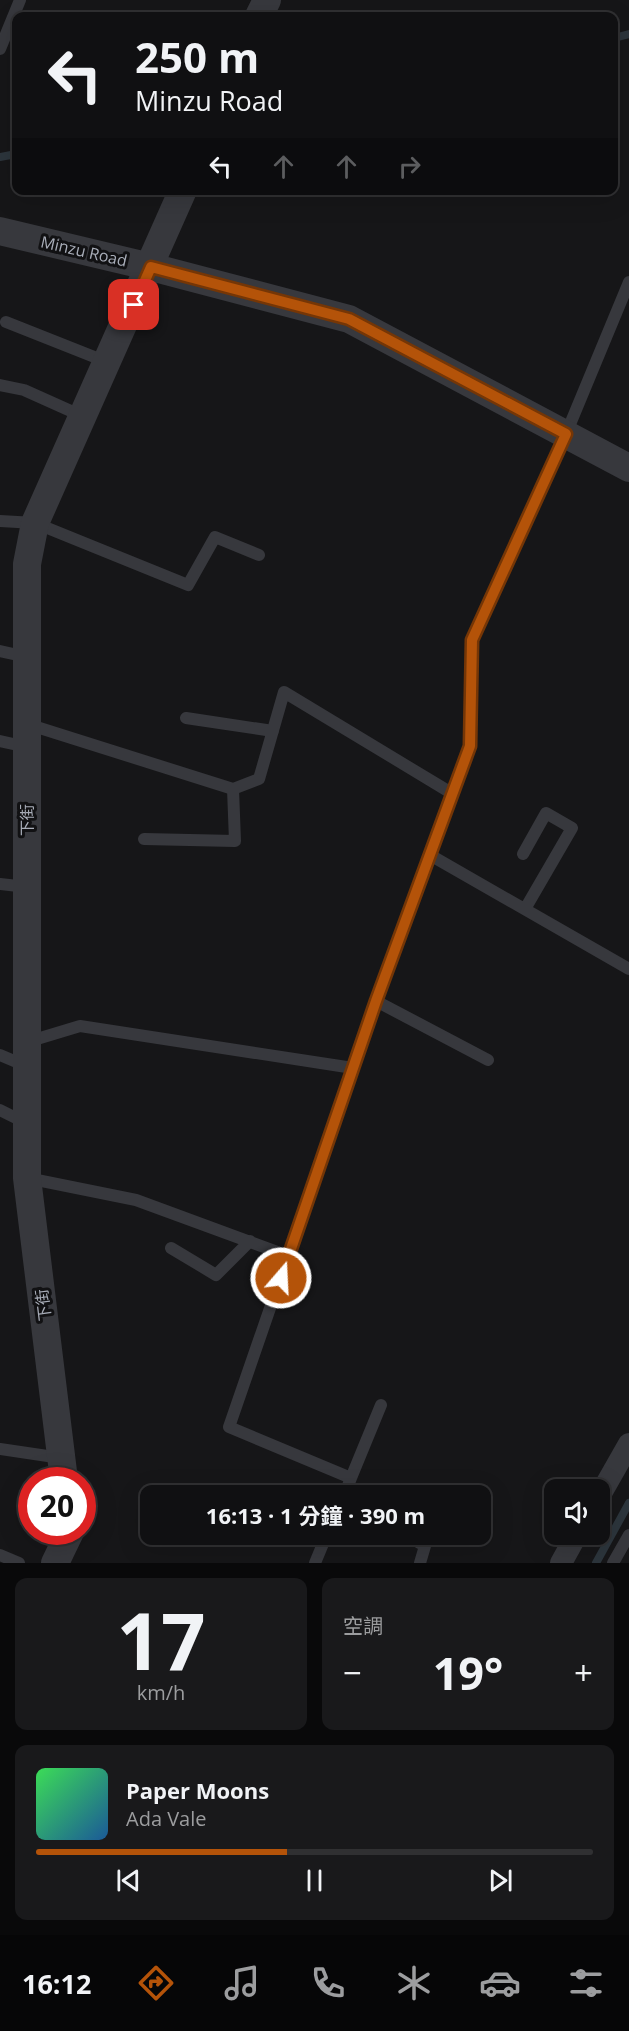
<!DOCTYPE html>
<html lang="zh-TW">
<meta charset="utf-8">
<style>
:root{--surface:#101012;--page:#19191b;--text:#f1f3f6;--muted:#9c9d9f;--line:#303032;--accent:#b45309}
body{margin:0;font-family:"Open Sans","Noto Sans TC",sans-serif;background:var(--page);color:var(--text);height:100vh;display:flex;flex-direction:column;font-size:22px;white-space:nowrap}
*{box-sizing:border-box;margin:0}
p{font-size:20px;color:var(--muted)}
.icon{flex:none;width:33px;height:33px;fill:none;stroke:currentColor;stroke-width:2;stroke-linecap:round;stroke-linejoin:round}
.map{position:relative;height:1563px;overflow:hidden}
.sheet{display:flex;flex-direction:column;gap:15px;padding:15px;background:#09090a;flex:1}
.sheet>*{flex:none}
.hud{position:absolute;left:12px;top:12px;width:606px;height:183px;border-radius:12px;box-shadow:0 6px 24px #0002,0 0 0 2px var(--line);background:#101012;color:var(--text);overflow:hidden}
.tools{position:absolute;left:544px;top:1479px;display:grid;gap:12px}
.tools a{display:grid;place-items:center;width:66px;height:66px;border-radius:12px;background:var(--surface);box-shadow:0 6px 24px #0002,0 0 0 2px var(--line);font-size:30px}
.speed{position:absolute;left:18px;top:1467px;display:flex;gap:12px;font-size:30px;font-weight:700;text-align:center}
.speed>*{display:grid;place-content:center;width:78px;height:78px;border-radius:50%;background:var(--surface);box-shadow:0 6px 24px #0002,0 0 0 2px var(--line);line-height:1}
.speed .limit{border:9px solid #d22;background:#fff;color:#111}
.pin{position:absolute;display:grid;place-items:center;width:51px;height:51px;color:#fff;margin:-26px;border-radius:12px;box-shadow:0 3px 9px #0006}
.me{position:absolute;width:66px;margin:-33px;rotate:19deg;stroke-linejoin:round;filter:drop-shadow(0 0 4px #0008)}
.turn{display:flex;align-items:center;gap:21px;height:126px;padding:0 24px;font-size:27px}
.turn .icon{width:78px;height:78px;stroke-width:2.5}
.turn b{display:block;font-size:42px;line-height:51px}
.lanes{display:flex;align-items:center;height:57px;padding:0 24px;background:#0003;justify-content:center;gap:30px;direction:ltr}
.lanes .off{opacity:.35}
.big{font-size:45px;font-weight:700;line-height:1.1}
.sheet .tile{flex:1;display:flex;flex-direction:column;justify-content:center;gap:9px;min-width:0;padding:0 21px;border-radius:12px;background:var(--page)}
.sheet .dial{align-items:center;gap:0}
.dial b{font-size:78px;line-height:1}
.song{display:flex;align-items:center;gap:18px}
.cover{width:72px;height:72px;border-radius:9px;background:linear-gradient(135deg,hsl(130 70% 55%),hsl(210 70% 35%))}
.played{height:6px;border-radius:3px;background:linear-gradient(90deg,var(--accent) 45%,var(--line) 45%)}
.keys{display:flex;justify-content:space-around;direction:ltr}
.heat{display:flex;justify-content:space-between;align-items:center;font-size:33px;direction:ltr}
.sheet .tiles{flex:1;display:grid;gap:15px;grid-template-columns:1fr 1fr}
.tile:last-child{grid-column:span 2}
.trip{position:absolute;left:140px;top:1485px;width:351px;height:60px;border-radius:12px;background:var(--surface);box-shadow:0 6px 24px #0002,0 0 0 2px var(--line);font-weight:700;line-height:60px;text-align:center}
.tab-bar{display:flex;height:96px;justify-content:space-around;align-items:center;background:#060607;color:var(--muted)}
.tab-bar .icon{width:42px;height:42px}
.tab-bar .current{color:var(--accent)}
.tab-bar b{font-size:27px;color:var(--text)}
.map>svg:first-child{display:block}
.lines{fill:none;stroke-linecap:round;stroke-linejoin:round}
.stream{stroke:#2c353c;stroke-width:8}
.service{stroke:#37383d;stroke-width:12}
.minor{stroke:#37383d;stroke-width:22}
.tertiary{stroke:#37383d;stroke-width:28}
.route-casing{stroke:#753606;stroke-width:15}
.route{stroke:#b45309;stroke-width:10}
.labels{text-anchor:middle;stroke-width:6;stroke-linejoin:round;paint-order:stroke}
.street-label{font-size:16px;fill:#a8adb8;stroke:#111113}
</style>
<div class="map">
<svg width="629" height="1563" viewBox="0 0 629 1563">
<rect width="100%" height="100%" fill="#161618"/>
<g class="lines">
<path class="stream" d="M614 38 629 34
M0 157 16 154
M596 1563 629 1503"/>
<path class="service" d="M0 49 20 0
M6 322 107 362
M0 385 24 390 82 416
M0 521 35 523 188 585 215 537 259 555
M0 651 27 657
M186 718 273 731
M27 724 233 789 259 779 284 692 453 794
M0 741 27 747
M144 839 235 841 233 789
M523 854 546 813 572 828 525 909
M430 855 629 969
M0 884 27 887
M376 1001 488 1060
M27 1042 80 1026 353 1068
M0 1055 26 1066
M0 1110 26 1123
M27 1178 136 1200 288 1256
M171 1248 216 1275 250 1241
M0 1449 61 1458
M351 1478 381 1405
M344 1496 351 1478 229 1427 376 1001 470 746 472 640 566 434 629 282
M404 1534 425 1546 420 1563
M0 1555 19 1563
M315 1563 327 1534
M613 1563 629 1535"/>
<path class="minor" d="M600 1495 629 1444
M561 1563 577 1534"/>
<path class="tertiary" d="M259 16 267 0
M0 231 151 267 349 319 629 468
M64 1480 27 1178V564L35 523 183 190
M55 1563 70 1532"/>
</g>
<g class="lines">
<defs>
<path id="route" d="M134 305 151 267 349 319 566 434 472 640 470 746 376 1001 281 1278"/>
</defs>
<use href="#route" class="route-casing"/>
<use href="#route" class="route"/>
</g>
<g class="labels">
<g class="street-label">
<text transform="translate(84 251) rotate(13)" y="6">Minzu Road</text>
<text transform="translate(27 820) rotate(-90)" y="6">下街</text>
<text transform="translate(43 1305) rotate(-97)" y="6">下街</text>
</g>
</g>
</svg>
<div class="tools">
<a><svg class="icon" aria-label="sound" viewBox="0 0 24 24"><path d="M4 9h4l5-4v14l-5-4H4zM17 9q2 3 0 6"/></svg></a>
</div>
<div class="speed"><div class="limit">20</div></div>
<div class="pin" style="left:134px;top:305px;background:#d93025"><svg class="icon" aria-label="arrive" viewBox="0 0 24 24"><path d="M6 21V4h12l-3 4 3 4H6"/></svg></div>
<svg class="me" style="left:281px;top:1278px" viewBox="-20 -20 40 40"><circle r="17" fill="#b45309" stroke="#fff" stroke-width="3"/><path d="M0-11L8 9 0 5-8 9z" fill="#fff"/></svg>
<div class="trip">16:13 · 1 分鐘 · 390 m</div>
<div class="hud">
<div class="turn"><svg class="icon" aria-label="left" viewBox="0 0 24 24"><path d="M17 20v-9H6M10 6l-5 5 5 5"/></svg><div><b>250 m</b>Minzu Road</div></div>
<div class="lanes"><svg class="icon" aria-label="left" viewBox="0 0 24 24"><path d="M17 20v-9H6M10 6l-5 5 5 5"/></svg><svg class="icon off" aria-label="ahead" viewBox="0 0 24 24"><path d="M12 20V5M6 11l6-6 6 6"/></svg><svg class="icon off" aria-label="ahead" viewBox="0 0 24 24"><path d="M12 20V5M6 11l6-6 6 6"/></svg><svg class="icon off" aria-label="right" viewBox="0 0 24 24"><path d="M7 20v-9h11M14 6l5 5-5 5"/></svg></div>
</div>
</div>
<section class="sheet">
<div class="tiles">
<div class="tile dial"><b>17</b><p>km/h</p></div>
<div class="tile"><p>空調</p>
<div class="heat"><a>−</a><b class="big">19°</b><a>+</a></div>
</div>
<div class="tile">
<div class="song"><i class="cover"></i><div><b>Paper Moons</b><p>Ada Vale</p></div></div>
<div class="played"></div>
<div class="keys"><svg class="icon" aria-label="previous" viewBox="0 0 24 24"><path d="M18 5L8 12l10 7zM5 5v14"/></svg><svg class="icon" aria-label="pause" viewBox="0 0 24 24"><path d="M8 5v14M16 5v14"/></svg><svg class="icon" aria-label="next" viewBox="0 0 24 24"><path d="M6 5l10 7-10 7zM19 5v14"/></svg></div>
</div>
</div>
</section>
<nav class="tab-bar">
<b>16:12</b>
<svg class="icon current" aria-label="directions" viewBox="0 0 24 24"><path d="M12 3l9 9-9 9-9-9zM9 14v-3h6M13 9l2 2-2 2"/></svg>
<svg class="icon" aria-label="music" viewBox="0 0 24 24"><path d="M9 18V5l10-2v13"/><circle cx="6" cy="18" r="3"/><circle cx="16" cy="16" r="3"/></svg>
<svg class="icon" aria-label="phone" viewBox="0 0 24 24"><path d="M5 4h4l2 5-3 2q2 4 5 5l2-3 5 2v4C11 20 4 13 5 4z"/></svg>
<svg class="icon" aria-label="climate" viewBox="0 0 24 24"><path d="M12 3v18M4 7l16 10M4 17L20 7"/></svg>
<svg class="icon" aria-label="car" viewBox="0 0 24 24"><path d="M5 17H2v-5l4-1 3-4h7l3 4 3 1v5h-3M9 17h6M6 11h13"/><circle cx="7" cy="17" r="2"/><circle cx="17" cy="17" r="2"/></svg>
<svg class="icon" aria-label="filters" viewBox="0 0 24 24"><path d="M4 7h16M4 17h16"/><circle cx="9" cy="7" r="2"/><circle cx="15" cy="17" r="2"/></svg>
</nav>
